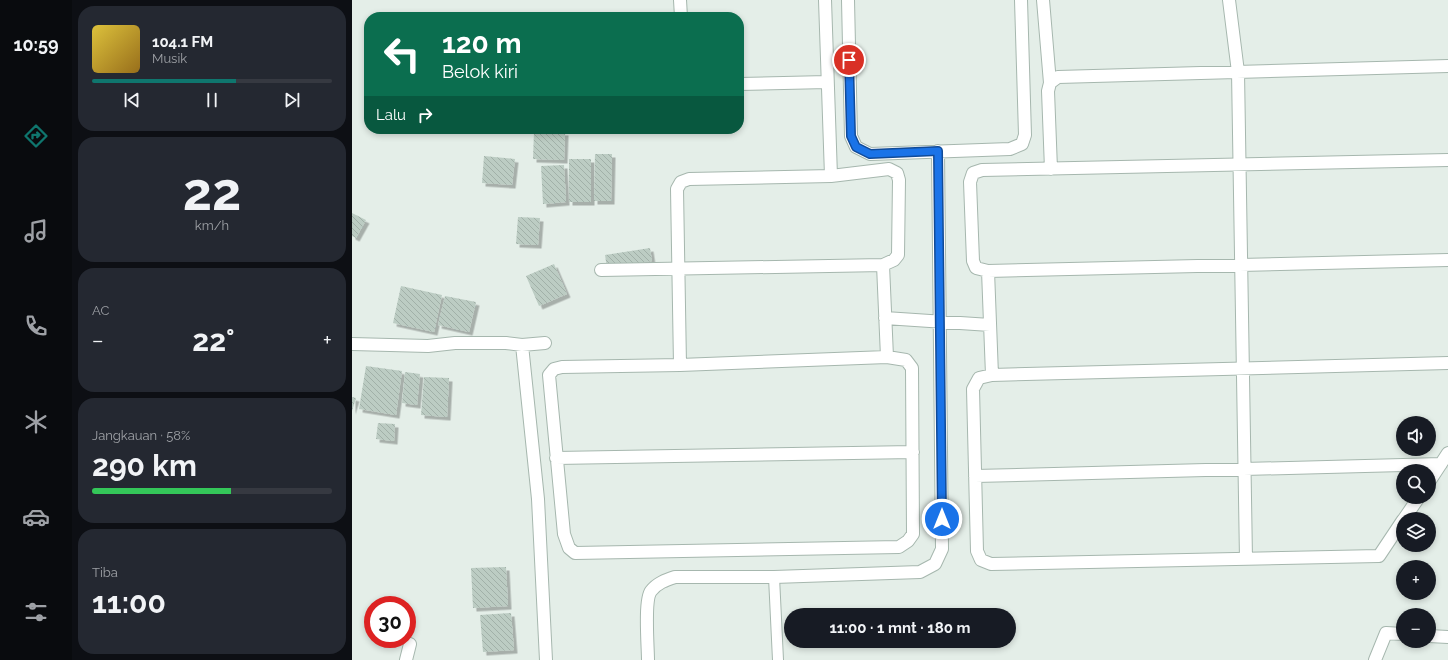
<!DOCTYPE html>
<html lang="id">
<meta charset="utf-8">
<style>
:root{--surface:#171b24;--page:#242831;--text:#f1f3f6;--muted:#9ea1a6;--line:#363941;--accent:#0f766e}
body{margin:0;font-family:Raleway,sans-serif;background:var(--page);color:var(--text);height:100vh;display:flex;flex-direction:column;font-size:15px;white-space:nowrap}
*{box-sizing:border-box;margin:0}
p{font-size:13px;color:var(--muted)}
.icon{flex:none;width:22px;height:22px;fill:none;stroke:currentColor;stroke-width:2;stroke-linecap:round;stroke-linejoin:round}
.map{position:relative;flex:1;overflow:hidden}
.side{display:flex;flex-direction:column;gap:6px;padding:6px;background:#0d0f14;width:280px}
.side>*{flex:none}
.guide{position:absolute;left:12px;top:12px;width:380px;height:122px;border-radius:16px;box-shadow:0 2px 6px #0003;background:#0b6e4f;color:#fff;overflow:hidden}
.controls{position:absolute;left:1044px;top:416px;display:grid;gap:8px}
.controls a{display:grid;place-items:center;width:40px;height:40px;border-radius:50%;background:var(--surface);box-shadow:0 2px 6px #0003;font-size:20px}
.speed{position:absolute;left:12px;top:596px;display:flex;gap:8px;font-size:20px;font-weight:700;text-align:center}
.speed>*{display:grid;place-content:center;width:52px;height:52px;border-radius:50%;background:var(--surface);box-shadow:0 2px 6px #0003;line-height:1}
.speed .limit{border:6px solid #d22;background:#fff;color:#111}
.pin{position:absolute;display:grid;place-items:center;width:34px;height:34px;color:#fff;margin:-17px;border:2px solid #fff;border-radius:50%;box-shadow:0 1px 4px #0007}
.me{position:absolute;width:44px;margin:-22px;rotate:0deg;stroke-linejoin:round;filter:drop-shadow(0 0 3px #0008)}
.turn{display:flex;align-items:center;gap:14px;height:84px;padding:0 12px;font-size:18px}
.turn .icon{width:52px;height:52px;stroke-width:2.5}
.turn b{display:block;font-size:28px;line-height:34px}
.then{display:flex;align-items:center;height:38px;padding:0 12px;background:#0003;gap:8px;font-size:15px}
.big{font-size:30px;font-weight:700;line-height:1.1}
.side .card{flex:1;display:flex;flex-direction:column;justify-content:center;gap:6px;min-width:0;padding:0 14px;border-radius:16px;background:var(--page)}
.side .dial{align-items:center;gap:0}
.dial b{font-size:52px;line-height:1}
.song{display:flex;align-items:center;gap:12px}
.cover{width:48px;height:48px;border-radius:6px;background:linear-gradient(135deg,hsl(50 70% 55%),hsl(40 70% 35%))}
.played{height:4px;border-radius:2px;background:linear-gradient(90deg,var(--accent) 60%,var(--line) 60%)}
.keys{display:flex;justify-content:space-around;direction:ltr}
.heat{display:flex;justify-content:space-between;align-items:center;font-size:22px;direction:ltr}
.charge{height:6px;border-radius:3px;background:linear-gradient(90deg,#34c759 58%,var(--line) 0)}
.trip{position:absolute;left:432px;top:608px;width:232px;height:40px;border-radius:20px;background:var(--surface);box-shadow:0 2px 6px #0003;font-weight:700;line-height:40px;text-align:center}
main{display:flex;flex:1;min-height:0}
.dock{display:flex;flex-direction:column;width:72px;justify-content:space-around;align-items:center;background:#090b0e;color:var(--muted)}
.dock .icon{width:28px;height:28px}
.dock .active{color:var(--accent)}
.dock b{font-size:18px;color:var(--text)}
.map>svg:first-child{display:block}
.building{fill:url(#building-back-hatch);filter:url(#shadow)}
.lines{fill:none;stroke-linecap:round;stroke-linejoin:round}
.service-casing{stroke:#a6b7ae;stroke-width:12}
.minor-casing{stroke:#a6b7ae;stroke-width:14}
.service{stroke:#fff;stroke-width:10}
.minor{stroke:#fff;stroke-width:12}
.route-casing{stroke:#114b97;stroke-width:10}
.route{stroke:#1a73e8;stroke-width:7}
</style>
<main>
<nav class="dock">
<b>10:59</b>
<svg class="icon active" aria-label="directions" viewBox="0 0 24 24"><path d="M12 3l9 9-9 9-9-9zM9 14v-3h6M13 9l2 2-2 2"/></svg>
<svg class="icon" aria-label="music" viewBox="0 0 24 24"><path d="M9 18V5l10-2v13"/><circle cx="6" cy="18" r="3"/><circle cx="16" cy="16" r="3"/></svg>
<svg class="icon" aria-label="phone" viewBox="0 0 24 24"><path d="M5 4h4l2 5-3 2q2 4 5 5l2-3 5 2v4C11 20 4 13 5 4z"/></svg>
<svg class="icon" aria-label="climate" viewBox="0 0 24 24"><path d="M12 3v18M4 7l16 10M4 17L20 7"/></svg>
<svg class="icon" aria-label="car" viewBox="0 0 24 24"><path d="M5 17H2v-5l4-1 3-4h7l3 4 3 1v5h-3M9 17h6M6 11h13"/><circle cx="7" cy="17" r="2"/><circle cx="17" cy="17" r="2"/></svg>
<svg class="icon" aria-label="filters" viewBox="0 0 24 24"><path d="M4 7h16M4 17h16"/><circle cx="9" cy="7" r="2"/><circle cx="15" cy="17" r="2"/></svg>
</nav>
<section class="side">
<div class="card">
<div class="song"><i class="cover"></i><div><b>104.1 FM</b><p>Musik</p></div></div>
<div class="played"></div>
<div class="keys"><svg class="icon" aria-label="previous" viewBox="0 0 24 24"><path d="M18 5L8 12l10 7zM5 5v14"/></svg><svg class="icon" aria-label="pause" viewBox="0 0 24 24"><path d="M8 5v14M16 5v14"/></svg><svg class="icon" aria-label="next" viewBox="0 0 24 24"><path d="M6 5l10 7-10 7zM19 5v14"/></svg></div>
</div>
<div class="card dial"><b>22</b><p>km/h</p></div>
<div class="card"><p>AC</p>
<div class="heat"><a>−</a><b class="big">22°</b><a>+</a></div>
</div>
<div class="card"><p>Jangkauan · 58%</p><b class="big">290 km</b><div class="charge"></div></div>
<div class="card"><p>Tiba</p><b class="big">11:00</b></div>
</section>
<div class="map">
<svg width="1096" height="660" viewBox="0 0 1096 660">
<defs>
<pattern id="building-back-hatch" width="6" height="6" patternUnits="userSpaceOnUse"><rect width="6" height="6" fill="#bcccc3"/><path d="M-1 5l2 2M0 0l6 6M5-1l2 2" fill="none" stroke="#a1b0a8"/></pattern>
<filter id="shadow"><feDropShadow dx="3.5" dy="3.5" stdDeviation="0" flood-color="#0004"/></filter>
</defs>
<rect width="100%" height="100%" fill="#e4eee8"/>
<path class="building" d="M182 131 213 132 212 160 181 159Z
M243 154H260L259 201H242Z
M132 156 163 159 160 185 130 183Z
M217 159H239V202H217Z
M212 165 214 202 191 204 189 166Z
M0 213 14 220 4 238 0 236Z
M166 217 188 218 186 245 164 244Z
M298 248 300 261 255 268 253 255Z
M202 264 215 294 187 306 174 276Z
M49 286 90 295 82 332 41 323Z
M93 296 124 302 117 332 86 325Z
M14 366 50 371 44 415 7 409Z
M53 372 68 374 65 405 50 403Z
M72 377 97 378 95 417 69 415Z
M0 397 4 398 0 411Z
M26 423 43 424 42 441 24 439Z
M154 567 156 606 121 608 119 568Z
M159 613 162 650 131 652 128 615Z"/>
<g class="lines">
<defs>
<path id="service" d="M422 577 426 660"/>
<path id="minor" d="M328 0 329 17
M473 0 479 176
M496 0 499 136 504 147 518 154 658 149 670 144 673 135 669 0
M691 0 698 83
M877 0 886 72 894 559
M387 84 475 82
M537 169 545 173 547 180 546 255 542 260 531 265 535 357 554 360 560 368 561 534 556 541 547 547 223 553 217 548 212 534 197 375 202 369 210 367 328 365 325 189 329 182 337 179 479 176Z
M699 169 696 91 698 83 706 77 1096 66
M249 270 531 265
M636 271 1096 260
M533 318 638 325
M0 344 76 346 103 343H154L170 345 193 343
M170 345 186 499 194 660
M328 365 535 357
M640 375 1096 363
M204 458 561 452
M623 476 1089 464
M1077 482 1096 453
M1052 519 1067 497
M1051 520 1027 556 639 564 629 560 625 551 621 389 627 378 640 375 636 271 624 268 621 261 618 182 621 173 630 170 1096 160
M1077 636 1096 637
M54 660 58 644
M296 660C296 647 292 600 299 591 305 583 314 580 323 577H422L568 572 583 564 590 549 586 151
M1023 660 1034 633 1051 634"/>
</defs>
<use href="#service" class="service-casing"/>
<use href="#minor" class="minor-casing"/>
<use href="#service" class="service"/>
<use href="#minor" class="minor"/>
</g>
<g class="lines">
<defs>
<path id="route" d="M497 60 499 136 504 147 518 154 586 151 590 519"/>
</defs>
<use href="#route" class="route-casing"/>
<use href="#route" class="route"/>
</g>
</svg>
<div class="controls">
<a><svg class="icon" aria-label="sound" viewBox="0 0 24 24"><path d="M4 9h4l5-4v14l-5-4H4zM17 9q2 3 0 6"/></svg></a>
<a><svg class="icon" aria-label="search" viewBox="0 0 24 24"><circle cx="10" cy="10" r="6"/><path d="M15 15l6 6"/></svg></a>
<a><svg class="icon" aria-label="layers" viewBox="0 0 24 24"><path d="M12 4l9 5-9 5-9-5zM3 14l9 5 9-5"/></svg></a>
<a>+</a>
<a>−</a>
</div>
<div class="speed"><div class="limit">30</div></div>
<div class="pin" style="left:497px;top:60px;background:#d93025"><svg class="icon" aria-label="arrive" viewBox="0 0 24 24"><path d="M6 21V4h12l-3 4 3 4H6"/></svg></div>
<svg class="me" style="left:590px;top:519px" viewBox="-20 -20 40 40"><circle r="17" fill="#1a73e8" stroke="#fff" stroke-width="3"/><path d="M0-11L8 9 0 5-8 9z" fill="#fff"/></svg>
<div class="trip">11:00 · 1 mnt · 180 m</div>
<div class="guide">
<div class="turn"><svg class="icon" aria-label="left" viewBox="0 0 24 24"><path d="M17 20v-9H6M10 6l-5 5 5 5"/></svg><div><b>120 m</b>Belok kiri</div></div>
<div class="then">Lalu<svg class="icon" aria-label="right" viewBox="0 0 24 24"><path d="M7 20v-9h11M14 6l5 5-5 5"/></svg></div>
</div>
</div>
</main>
